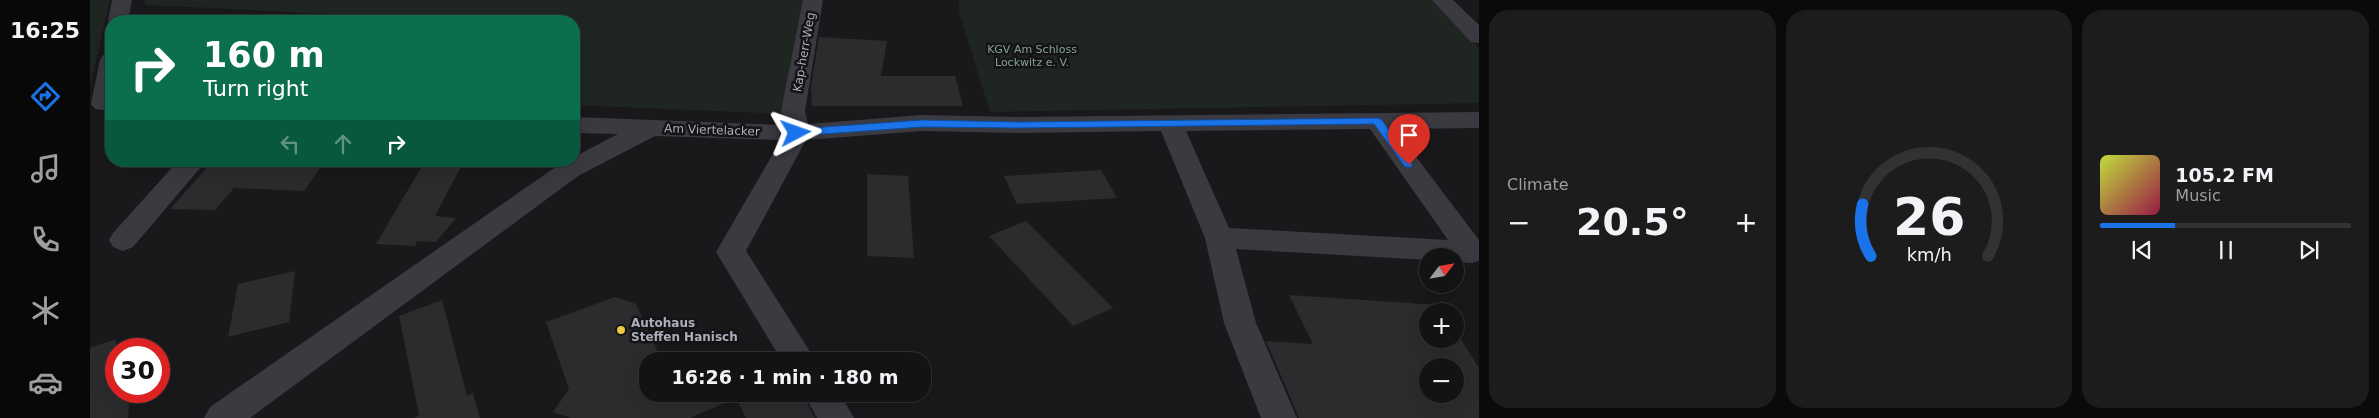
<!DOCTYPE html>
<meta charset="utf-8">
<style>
:root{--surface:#131314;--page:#1c1c1d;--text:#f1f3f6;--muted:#9d9ea0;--line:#323234;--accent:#1a73e8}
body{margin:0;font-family:"DejaVu Sans",sans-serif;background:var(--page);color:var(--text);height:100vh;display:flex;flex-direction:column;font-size:19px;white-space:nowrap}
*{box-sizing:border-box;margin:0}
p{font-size:16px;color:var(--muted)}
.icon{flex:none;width:28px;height:28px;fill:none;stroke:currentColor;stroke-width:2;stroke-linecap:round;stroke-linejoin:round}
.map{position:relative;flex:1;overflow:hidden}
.details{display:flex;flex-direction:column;gap:10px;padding:10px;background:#0a0a0b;width:900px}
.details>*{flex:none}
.guide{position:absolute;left:15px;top:15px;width:475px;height:152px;border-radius:20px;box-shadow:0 5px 20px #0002,0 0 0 1px var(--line);background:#0b6e4f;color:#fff;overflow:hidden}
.needle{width:32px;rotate:59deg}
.controls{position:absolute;left:1329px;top:248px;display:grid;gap:10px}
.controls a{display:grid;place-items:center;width:45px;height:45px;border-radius:50%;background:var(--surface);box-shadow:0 5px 20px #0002,0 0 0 1px var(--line);font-size:25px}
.speed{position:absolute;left:15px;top:338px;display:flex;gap:10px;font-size:25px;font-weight:700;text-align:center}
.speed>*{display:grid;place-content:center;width:65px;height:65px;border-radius:50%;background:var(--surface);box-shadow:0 5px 20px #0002,0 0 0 1px var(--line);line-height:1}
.speed .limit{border:8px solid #d22;background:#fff;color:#111}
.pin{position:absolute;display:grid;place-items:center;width:42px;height:42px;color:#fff;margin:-51px -21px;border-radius:50% 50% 50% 0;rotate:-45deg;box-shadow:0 0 5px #0007}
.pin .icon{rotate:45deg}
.me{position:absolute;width:55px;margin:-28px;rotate:86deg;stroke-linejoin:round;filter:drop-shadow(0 0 4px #0008)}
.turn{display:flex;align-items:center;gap:18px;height:105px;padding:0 15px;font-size:22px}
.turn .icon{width:65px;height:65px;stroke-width:2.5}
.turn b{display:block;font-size:35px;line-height:42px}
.lanes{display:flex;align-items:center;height:48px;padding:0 15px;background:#0003;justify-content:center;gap:25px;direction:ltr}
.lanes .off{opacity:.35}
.big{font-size:38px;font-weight:700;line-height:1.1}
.details .widget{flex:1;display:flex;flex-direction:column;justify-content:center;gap:8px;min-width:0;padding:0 18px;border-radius:20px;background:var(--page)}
.details .dial{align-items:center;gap:0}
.dial svg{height:130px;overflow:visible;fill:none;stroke:var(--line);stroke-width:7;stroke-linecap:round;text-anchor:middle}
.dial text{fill:var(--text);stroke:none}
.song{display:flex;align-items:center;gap:15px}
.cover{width:60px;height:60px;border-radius:8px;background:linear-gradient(135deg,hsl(70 70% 55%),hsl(340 70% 35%))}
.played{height:5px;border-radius:2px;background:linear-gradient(90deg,var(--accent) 30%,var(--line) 30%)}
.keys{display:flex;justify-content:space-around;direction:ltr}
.heat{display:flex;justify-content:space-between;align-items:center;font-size:28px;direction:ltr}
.details .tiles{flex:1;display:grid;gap:10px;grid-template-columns:repeat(3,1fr)}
.trip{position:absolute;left:549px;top:352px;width:292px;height:50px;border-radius:20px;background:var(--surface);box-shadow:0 5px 20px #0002,0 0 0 1px var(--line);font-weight:700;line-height:50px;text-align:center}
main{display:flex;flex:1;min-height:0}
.tabs{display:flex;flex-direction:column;width:90px;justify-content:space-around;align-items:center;background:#080808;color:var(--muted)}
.tabs .icon{width:35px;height:35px}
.tabs .active{color:var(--accent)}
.tabs b{font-size:22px;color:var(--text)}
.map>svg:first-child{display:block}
.green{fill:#1f2621}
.building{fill:#2c2c2f;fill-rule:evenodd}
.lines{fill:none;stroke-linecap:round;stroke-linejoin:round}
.minor{fill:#3a3a40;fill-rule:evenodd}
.route{fill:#1a73e8;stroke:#114b97}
.poi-dot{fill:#ebcb41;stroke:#141416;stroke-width:2}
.labels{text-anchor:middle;stroke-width:5;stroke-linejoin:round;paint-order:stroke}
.far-park-label{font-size:11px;fill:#84a48b;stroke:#141416}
.street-label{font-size:12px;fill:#acaeba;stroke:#141416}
.poi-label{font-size:12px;font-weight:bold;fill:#acaeba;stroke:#141416;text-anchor:start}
</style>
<main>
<nav class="tabs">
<b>16:25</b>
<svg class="icon active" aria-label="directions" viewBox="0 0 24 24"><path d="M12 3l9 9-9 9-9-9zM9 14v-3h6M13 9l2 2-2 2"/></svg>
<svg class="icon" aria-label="music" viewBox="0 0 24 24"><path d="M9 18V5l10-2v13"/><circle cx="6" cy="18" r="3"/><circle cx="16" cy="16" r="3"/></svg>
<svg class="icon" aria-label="phone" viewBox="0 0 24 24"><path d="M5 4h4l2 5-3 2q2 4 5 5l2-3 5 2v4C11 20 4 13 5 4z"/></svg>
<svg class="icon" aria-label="climate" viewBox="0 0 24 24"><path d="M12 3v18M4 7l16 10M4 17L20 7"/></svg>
<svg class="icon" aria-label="car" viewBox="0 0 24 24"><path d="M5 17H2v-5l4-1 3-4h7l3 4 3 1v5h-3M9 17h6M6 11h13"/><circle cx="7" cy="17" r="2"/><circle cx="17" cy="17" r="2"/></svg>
</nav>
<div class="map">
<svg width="1389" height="418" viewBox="0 0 1389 418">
<rect width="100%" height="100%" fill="#19191b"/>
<path class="green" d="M0 0H20L0 86Z
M55 0H717L696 114 484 105V21H234L241 14 55 5Z
M869 0H1342L1389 48V103L900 112 869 11Z"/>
<path class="building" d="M729 37 797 41 791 76H865L873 106H722L721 86Z
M123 161H235L214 191 144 188 125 210 80 209Z
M335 161H374L345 216 366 218 346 242 327 241 325 246 286 244Z
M1011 170 1027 198 927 204 914 176Z
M777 174 818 176 824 258 777 256Z
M936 221 1023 308 983 326 899 236Z
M205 271 199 322 138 337 148 284Z
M1199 295 1349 305 1353 311H1338V339H1365V330L1389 368V418H1209L1176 341 1223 344ZM1338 366H1365V394H1338Z
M525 297 546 304 572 361H558V394H712L725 418H656L646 398 600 418H482L463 412 479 389 456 322Z
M352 300 377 396 383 393 390 418H325L329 415 309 316Z
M26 339V391H40L38 418H0V348Z
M684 351 690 361H660Z"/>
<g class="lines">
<path class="minor" d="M22 0H42L38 21H21V25L18 21Z
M713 0H733L715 111 718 124 832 115 929 117 1389 112V128L1305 129 1389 240V261L1382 263 1365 262V256H1338V260L1146 249 1166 323 1207 418H1171L1134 323 1115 238 1071 131 929 133 832 131 716 140 656 251 726 361H692L626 252 691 140 565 136 488 176 160 418H114L120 407 470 164 484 161V157L528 134 484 133V117L693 125 691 111ZM1280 129 1358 240 1139 228 1096 131Z
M1342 0H1363L1389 25V43L1381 42Z
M21 53V111L5 109 1 104 10 60 13 55Z
M88 161H116L43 247 33 251 23 247 19 240 23 233Z
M714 394H750L764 418H727Z"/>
</g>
<path class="route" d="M1287 118 1291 119 1322 162V167H1315L1284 124 929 128 832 127 706 136 701 133 706 129 832 120 929 122Z"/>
<circle class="poi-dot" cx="531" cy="330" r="5"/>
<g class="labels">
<g class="far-park-label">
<text x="942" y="53">KGV Am Schloss<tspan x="942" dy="13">Lockwitz e. V.</tspan></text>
</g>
<g class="street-label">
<text transform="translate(714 52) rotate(-80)" y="4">Kap-herr-Weg</text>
<text transform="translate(622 130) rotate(2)" y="4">Am Viertelacker</text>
</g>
<g class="poi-label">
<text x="541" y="327">Autohaus<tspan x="541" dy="14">Steffen Hanisch</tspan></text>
</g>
</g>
</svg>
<div class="controls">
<a><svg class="needle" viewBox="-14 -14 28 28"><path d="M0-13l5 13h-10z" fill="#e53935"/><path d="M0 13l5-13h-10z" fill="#9d9ea0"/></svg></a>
<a>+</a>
<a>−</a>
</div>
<div class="speed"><div class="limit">30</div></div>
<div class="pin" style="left:1319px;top:165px;background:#d93025"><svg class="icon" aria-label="arrive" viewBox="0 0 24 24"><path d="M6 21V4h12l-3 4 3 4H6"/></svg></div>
<svg class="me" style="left:706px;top:133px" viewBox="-20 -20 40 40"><path d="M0-17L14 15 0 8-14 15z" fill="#1a73e8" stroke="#fff" stroke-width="4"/></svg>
<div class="trip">16:26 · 1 min · 180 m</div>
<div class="guide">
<div class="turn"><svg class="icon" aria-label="right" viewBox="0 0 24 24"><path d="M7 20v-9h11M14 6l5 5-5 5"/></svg><div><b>160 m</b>Turn right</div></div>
<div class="lanes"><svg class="icon off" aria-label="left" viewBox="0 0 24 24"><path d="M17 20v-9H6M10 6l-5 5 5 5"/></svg><svg class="icon off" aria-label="ahead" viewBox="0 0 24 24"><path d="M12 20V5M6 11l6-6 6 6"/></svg><svg class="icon" aria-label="right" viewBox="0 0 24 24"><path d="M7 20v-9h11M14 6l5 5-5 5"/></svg></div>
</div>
</div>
<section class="details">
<div class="tiles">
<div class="widget"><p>Climate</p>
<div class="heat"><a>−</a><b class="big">20.5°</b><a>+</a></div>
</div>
<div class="widget dial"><svg viewBox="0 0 100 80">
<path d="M14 69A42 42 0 1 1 86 69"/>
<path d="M14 69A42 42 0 0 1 9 37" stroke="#1a73e8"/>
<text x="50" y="56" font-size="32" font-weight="700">26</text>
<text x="50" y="72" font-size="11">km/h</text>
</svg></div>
<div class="widget">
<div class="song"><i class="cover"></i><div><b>105.2 FM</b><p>Music</p></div></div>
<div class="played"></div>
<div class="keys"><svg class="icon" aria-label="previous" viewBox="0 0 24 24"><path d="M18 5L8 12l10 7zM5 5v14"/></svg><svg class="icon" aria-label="pause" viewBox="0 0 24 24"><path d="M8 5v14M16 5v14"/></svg><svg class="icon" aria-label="next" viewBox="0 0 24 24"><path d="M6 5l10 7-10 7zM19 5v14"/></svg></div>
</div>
</div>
</section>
</main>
